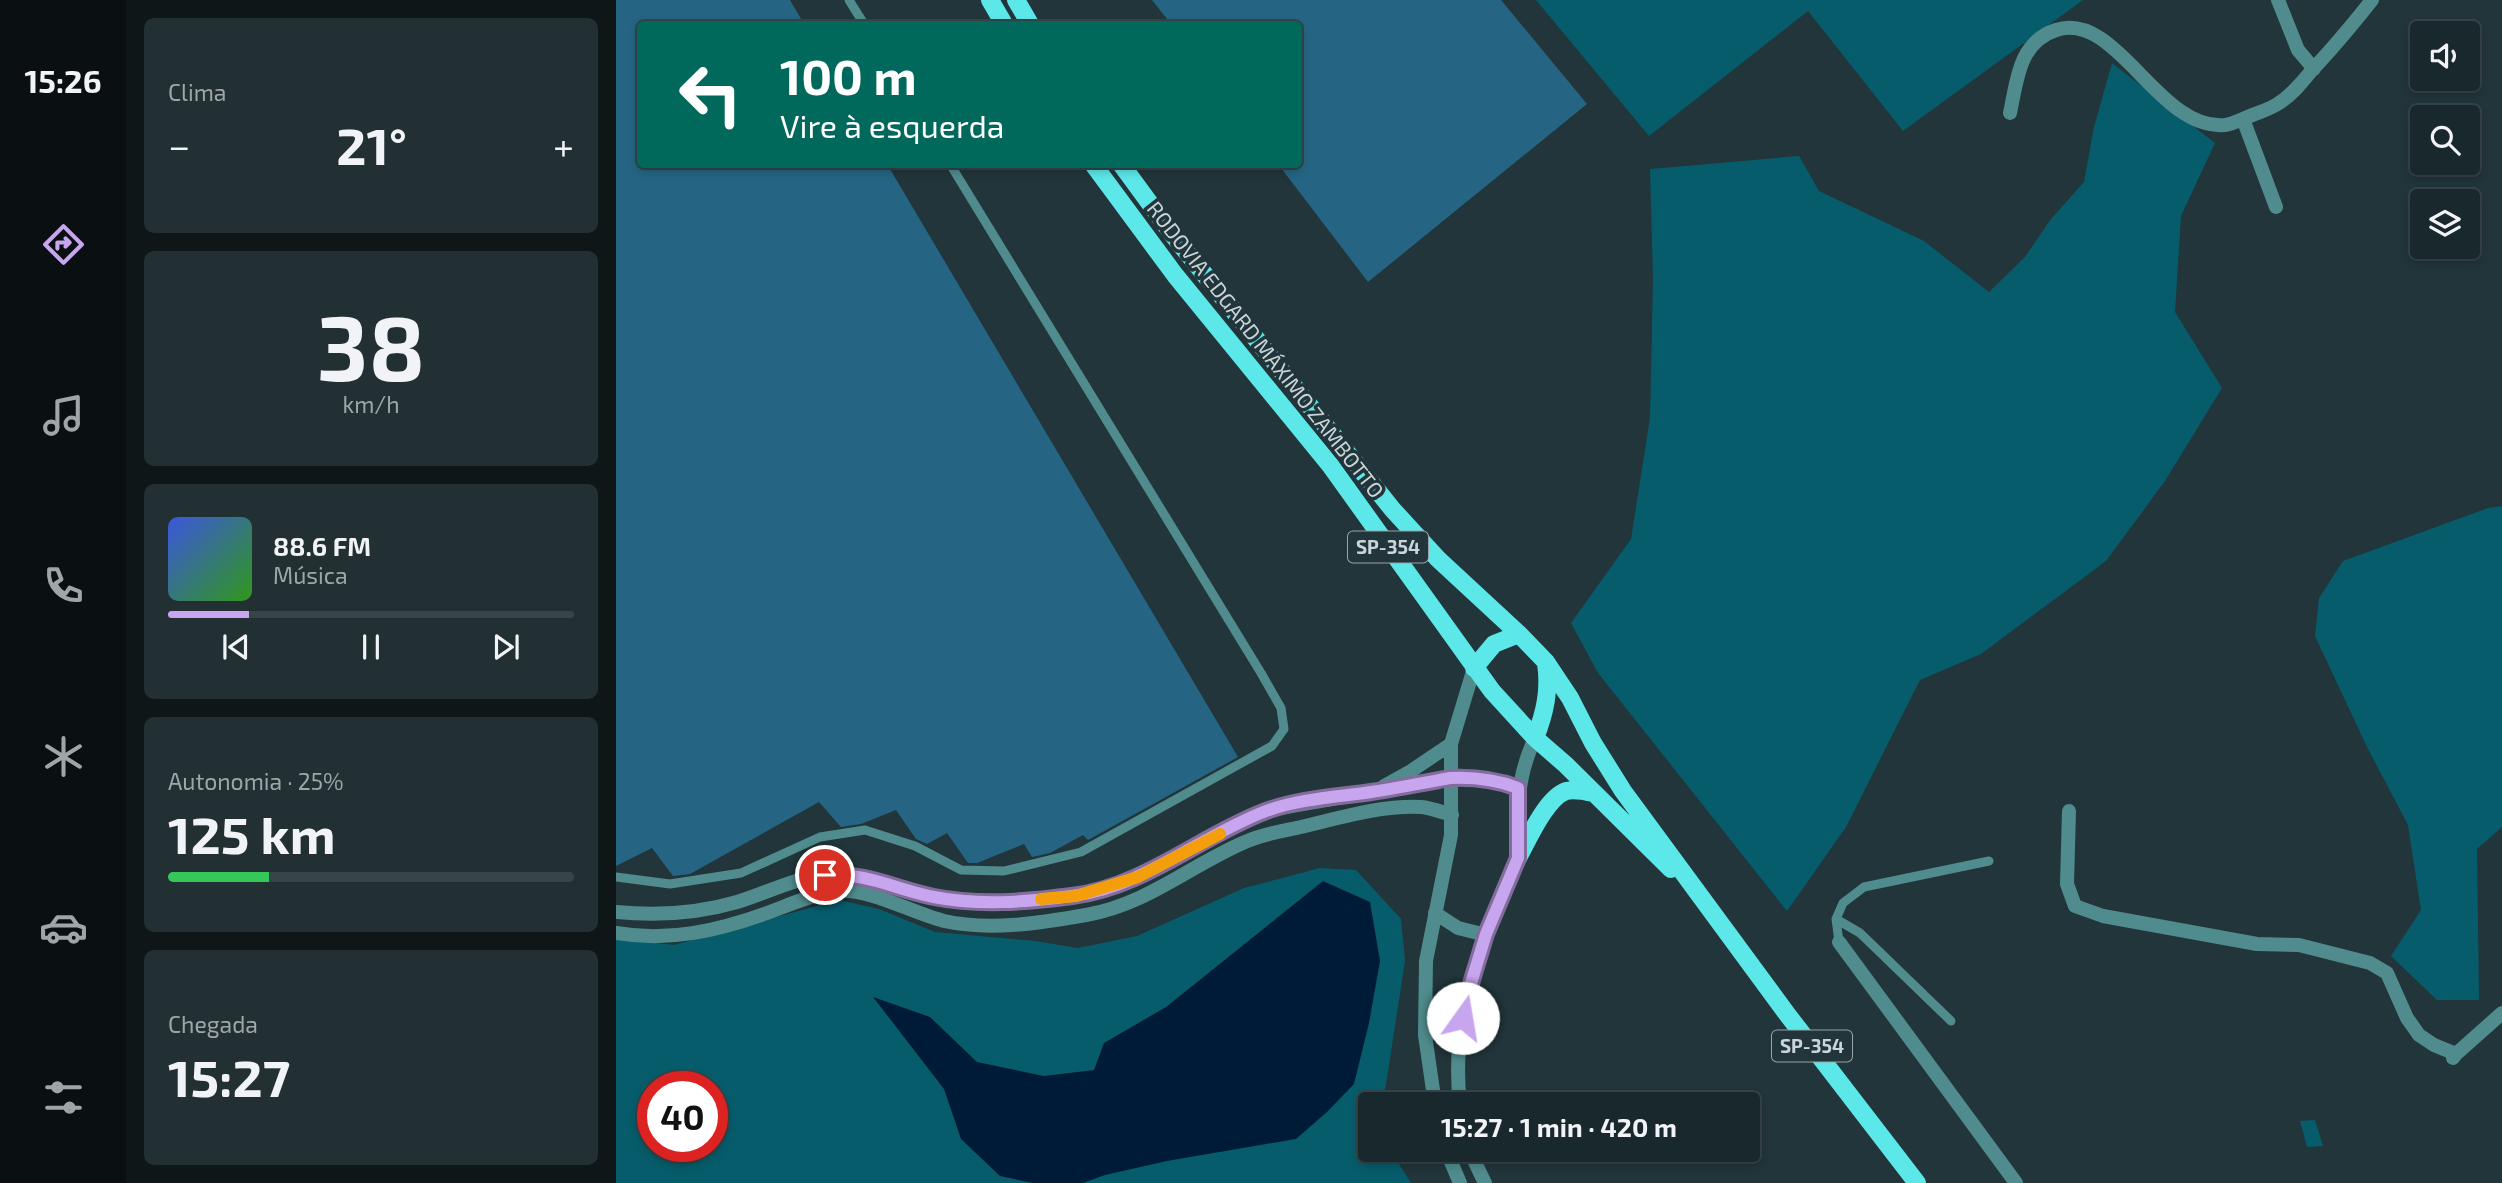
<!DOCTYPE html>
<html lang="pt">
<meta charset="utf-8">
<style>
:root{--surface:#19282c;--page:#223034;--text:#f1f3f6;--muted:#9fa6a9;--line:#374448;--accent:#c8a6ef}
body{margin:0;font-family:"Exo 2",sans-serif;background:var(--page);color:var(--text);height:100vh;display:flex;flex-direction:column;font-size:26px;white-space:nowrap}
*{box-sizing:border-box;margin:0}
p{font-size:23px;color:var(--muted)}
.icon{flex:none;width:38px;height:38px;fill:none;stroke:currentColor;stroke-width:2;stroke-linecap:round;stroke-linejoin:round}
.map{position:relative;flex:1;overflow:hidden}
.sheet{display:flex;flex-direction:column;gap:18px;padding:18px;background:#0e1618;width:490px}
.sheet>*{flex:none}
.hud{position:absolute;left:21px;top:21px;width:665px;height:147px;border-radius:7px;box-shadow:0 4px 10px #0003,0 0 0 2px var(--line);background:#00695c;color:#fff;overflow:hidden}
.buttons{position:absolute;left:1794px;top:21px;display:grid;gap:14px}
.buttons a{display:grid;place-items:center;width:70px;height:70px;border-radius:7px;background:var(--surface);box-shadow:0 4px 10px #0003,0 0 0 2px var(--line);font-size:35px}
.speed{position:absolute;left:21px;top:1071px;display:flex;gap:14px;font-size:35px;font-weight:700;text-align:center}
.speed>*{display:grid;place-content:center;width:91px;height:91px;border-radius:50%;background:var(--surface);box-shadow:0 4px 10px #0003,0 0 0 2px var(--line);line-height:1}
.speed .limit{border:10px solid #d22;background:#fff;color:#111}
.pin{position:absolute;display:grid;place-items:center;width:60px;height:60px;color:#fff;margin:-30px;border:4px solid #fff;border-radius:50%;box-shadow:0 2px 7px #0007}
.me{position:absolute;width:77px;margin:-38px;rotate:13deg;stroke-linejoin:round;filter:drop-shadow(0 0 5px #0008)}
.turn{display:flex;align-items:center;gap:24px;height:147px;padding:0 28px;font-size:32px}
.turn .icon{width:91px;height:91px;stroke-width:2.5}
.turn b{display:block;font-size:49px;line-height:60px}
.big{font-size:52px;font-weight:700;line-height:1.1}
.sheet .card{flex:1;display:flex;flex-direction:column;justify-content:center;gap:10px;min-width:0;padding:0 24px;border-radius:10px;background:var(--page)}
.sheet .dial{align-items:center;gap:0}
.dial b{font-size:91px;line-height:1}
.song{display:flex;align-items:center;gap:21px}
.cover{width:84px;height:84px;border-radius:10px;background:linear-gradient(135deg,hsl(230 70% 55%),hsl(110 70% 35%))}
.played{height:7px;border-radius:4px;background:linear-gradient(90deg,var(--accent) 20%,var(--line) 20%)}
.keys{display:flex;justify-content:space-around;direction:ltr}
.heat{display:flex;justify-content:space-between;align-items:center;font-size:38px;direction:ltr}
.charge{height:10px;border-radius:5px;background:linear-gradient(90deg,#34c759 25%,var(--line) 0)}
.trip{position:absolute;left:742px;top:1092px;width:402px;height:70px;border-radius:7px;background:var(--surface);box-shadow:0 4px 10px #0003,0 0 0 2px var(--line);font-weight:700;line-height:70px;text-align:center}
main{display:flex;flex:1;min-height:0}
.tabs{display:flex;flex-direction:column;width:126px;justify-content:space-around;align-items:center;background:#0a1012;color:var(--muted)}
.tabs .icon{width:49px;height:49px}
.tabs .active{color:var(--accent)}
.tabs b{font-size:32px;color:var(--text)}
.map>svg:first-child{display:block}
.green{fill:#075c6b;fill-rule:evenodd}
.water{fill:#001b37}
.building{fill:#256583}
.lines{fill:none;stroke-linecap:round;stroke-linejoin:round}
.service{stroke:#508c8d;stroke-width:9}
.minor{stroke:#508c8d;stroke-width:14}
.tertiary{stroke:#508c8d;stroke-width:14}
.primary{stroke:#5ce7e9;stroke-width:18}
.route-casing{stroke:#826c9b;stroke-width:18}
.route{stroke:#c8a6ef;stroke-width:12}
.slow{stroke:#f59e0b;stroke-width:12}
.labels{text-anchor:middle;stroke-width:7;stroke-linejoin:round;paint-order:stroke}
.shield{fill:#21353a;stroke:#97a5a9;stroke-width:2}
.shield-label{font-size:19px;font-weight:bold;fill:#c9d5d8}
.street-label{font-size:21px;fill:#c9d5d8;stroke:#21353a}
</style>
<main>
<nav class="tabs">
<b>15:26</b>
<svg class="icon active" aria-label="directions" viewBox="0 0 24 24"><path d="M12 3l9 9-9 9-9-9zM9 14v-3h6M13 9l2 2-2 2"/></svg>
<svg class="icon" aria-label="music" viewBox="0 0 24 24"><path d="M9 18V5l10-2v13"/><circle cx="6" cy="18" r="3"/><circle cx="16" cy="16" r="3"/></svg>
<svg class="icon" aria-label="phone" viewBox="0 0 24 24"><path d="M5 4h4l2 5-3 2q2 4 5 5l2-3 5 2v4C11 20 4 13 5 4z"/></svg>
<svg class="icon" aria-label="climate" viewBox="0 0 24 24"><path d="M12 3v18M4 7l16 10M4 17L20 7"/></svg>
<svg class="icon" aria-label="car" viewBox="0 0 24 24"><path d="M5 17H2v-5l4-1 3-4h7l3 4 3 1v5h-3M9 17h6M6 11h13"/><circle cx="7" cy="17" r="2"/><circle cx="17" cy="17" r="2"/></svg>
<svg class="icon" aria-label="filters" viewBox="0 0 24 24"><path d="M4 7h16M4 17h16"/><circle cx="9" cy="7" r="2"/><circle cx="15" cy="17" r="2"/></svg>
</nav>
<section class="sheet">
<div class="card"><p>Clima</p>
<div class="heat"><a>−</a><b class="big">21°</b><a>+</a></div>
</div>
<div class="card dial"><b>38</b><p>km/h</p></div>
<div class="card">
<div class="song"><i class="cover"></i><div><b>88.6 FM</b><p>Música</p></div></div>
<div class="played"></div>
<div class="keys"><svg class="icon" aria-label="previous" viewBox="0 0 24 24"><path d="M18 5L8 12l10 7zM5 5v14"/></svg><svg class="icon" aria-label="pause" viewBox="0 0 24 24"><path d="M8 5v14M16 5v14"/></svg><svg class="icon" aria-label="next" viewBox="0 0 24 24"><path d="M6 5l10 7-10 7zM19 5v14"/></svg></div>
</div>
<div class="card"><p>Autonomia · 25%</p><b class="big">125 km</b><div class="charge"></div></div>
<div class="card"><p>Chegada</p><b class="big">15:27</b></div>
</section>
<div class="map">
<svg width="1886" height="1183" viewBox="0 0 1886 1183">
<rect width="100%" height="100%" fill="#21353a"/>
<path class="green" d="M920 0H1467L1287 131 1192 11 1033 136Z
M1496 63 1599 143 1565 216 1559 312 1606 388 1549 481 1490 561 1365 654 1304 680 1230 827 1171 911 982 673 955 623 1015 539 1034 418 1037 279 1034 169 1183 156 1203 191 1308 241 1373 292 1409 257 1435 219 1468 182 1478 127Z
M1886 506V827L1861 849 1863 1000H1821L1775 956 1805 910 1792 825 1751 747 1699 636 1703 598 1727 561 1872 508Z
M704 868 740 870 785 919 789 961 767 1104H754V1150H774L795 1183H0V938L58 945 223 900 263 909 319 932 419 941 462 948 521 936 628 888ZM37 1087H96V1146H37Z
M1699 1120 1707 1146 1691 1147 1684 1121Z"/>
<path class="water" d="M707 881 754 902 764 961 753 1023 738 1084 711 1112 680 1139 551 1161 489 1175 467 1183H417L384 1176 345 1139 328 1089 257 997 314 1017 361 1062 428 1076 478 1070 488 1043 550 1007Z"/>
<path class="building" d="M0 0H174L188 24H24V164H271L622 757 472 840 467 835 434 853 416 857 408 844 361 863H352L331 833 311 844 300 839 280 810 245 824 225 827 203 802 74 874 57 876 36 848 0 866Z
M536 0H885L971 104 752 282 662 164H682V24H555Z"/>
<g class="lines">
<path class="service" d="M233 0 248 24
M0 877 54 884 125 873 204 837 249 830 299 846 345 870 388 871 465 852 656 746 668 729 665 708 645 673 334 164
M1220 919 1244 933 1335 1021
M1223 942 1220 919 1227 903 1248 887 1373 861"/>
<path class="minor" d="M1662 0 1682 50 1698 69
M1394 113C1401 80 1403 42 1440 30 1501 10 1542 131 1609 125 1617 124 1626 119 1634 116 1643 112 1655 109 1663 103 1676 95 1687 81 1697 69 1718 47 1737 24 1756 0
M1627 119 1660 207
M1453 811 1451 884 1459 906 1487 916 1641 944 1683 945 1754 963 1771 973 1791 1018 1803 1035 1818 1045 1840 1054
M1223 942 1400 1183
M1837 1058 1840 1054 1886 1013"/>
<path class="tertiary" d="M768 786 795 771 835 744
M0 912C42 916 80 914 121 902 151 893 180 877 212 875 260 871 301 899 347 902 405 905 466 899 520 878 534 872 548 863 562 856 592 840 621 823 653 810L834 778H870L902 787
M819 913 842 928 870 935
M0 933C52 942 101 931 151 913 173 905 197 894 221 891 254 888 296 913 328 921 373 931 425 923 470 915 530 905 575 865 629 842 646 834 666 831 685 827 724 818 765 805 805 807 816 808 825 812 836 815
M819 1104 809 1035 810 961 835 835V744L858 668
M844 1104C837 1046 850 986 871 932 880 911 898 878 902 858 904 847 902 832 902 821 902 790 906 766 919 738
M830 1150 844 1183
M853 1150 869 1183"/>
<path class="primary" d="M374 0 388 24
M400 0 414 24
M477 164 559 275 714 465 876 691 919 738 950 765 1055 869
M505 164 557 235 777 510 822 559 903 634 930 662 954 698 977 743 1007 791 1171 1014 1301 1183
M858 668 878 644 903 634
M919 738C929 713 934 690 930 663
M902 858C912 840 930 798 950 791 959 789 968 791 977 793"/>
</g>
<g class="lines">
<defs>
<path id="route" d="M209 875C253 873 278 889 318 897 363 906 410 902 456 896 528 887 584 836 650 811 683 799 720 797 755 792 781 788 807 783 834 778 858 777 879 779 902 788V858L870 934 856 980 847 1018"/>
</defs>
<use href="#route" class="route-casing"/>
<use href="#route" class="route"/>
<path class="slow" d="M425 899 460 896 522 877 604 834"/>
</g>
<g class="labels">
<g class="shield">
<rect x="732" y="531.5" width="80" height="31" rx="5"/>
<rect x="1156" y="1030.5" width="80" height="31" rx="5"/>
</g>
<g class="shield-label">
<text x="772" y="554">SP-354</text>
<text x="1196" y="1053">SP-354</text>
</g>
<g class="street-label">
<text transform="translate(649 350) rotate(52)" y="7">RODOVIA EDGARD MÁXIMO ZAMBOTTO</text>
</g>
</g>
</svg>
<div class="buttons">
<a><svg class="icon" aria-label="sound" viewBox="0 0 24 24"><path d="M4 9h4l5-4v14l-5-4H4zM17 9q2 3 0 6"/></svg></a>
<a><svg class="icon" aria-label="search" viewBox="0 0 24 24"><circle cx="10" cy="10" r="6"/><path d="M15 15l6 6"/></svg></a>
<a><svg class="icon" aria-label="layers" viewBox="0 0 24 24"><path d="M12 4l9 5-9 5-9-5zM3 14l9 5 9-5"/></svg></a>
</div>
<div class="speed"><div class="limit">40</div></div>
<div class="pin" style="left:209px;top:875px;background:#d93025"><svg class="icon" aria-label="arrive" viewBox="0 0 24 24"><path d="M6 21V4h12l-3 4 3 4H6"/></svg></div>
<svg class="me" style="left:847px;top:1018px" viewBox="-20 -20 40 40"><circle r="19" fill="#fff"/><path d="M0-13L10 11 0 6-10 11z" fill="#c8a6ef"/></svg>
<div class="trip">15:27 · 1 min · 420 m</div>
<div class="hud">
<div class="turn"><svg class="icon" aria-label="left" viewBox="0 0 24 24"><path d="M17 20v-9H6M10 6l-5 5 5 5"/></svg><div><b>100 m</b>Vire à esquerda</div></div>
</div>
</div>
</main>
